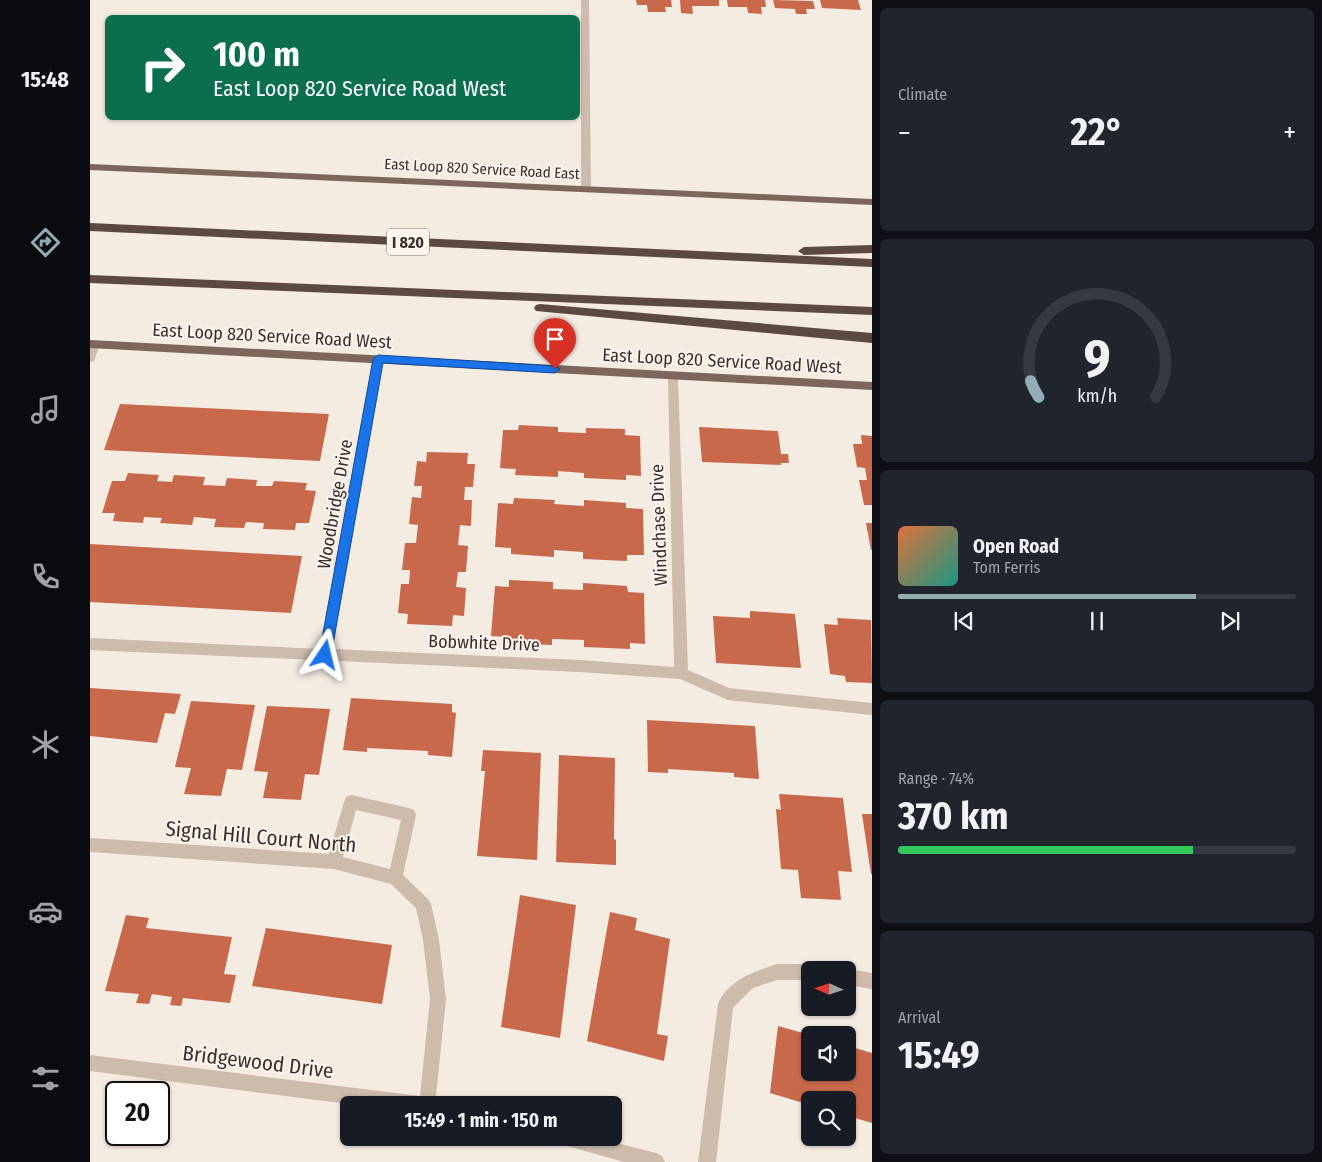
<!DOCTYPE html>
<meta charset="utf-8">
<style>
:root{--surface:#171b24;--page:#20242c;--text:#f1f3f6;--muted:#9ea1a6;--line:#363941;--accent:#92aeb2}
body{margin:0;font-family:"Fira Sans Condensed",sans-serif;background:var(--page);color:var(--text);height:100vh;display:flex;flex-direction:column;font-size:19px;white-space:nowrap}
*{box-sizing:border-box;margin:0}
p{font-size:16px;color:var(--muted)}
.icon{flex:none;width:28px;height:28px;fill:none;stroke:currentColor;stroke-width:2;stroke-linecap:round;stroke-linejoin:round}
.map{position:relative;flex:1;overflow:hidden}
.sheet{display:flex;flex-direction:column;gap:8px;padding:8px;background:#0d0f14;width:450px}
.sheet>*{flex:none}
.banner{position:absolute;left:15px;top:15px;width:475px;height:105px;border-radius:8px;box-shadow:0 1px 4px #0004;background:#0b6e4f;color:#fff;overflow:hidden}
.needle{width:32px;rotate:273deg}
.controls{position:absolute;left:711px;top:961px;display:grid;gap:10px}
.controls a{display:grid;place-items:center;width:55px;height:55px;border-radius:8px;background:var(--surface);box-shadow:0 1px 4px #0004;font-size:25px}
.speed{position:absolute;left:15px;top:1081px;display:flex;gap:10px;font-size:25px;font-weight:700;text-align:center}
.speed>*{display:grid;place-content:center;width:65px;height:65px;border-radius:50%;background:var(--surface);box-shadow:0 1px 4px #0004;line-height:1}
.speed .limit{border:2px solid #111;border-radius:8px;background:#fff;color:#111}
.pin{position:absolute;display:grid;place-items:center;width:42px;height:42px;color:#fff;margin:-51px -21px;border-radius:50% 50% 50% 0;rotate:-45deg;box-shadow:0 0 5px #0007}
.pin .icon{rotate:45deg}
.me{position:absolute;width:55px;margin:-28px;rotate:10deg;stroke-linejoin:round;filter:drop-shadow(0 0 4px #0008)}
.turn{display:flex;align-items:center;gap:18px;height:105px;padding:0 25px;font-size:22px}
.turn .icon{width:65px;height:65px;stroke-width:2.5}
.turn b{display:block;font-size:35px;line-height:42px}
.big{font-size:38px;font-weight:700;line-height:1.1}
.sheet .tile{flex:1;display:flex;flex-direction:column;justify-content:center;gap:8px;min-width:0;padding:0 18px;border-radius:8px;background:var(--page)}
.sheet .dial{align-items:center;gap:0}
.dial svg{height:130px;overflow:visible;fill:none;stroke:var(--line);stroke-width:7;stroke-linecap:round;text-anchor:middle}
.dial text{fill:var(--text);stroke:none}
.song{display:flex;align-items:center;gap:15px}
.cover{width:60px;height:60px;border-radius:8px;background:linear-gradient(135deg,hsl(20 70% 55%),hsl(170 70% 35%))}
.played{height:5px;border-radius:2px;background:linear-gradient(90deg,var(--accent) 75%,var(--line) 75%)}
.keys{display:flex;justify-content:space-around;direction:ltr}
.heat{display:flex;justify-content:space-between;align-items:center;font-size:28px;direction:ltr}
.charge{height:8px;border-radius:4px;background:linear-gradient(90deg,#34c759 74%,var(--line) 0)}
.trip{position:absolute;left:250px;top:1096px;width:282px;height:50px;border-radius:8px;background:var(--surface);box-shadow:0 1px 4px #0004;font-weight:700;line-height:50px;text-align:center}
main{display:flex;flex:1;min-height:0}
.dock{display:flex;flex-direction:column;width:90px;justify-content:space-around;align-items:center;background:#090b0e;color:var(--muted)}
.dock .icon{width:35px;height:35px}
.dock .selected{color:var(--accent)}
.dock b{font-size:22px;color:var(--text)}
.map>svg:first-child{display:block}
.building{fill:#c8694b}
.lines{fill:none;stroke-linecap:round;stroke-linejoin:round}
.minor{fill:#cdbbac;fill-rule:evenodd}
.major{fill:#7d675c;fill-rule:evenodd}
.highway{fill:#5c4a42;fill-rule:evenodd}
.route{fill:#1a73e8;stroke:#114b97}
.labels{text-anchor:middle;stroke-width:4;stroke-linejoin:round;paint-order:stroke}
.far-street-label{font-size:15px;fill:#3b302b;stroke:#fbf5ee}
.shield{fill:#fbf5ee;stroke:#756b66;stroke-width:1}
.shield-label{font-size:16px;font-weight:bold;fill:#3b302b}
.street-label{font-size:18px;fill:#3b302b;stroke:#fbf5ee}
.near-street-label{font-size:21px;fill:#3b302b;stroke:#fbf5ee}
</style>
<main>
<nav class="dock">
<b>15:48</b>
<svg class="icon selected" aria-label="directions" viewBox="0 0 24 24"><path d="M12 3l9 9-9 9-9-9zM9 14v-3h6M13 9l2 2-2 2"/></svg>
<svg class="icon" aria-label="music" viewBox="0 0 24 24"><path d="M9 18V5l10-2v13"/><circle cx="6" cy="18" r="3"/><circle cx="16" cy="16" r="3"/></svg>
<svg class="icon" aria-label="phone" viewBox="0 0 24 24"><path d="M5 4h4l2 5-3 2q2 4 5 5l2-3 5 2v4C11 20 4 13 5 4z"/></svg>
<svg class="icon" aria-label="climate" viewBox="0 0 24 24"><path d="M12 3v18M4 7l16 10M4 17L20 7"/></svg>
<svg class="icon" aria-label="car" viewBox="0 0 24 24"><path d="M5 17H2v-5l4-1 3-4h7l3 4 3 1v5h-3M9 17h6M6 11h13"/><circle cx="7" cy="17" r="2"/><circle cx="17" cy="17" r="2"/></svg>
<svg class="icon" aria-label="filters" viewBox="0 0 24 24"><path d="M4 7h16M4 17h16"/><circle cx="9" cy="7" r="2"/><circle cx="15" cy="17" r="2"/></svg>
</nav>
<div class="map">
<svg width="782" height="1162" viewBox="0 0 782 1162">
<rect width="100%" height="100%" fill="#f4ebe1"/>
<path class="building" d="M546 0H581L582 7H575L576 12H558L557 5H547Z
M590 0H629V6H602L603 14 591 13Z
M637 0H675L676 7H671L672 14 658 13 657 7H638Z
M683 0 723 1 725 9H716L717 14H706L705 9 685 8Z
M730 0H768L771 10 732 8Z
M30 404 239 414 230 461 14 450Z
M429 425 468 427V432L496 433V428L535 429V435L550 436 551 476 536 475V480L494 478V473L468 471V477L425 475 426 469 410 468 413 430H428Z
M609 427 688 431 691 454H698L699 463H691V465L612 462Z
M771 435 782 436V505H774L769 480H777L775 468 767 467 763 444H772Z
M337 452 378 453 377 464H385L383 487H375L374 500H382L381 526 370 525 368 545 378 546 376 572H368L366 587 376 588 374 616 363 615 362 626 317 624 318 614 308 613 311 584H319L320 570H312L315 543H326L328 525 319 524 322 497 331 498 332 486H324L327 461 336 462Z
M38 473 69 475 67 481 82 482 84 475 115 477 113 485 135 486 137 478 167 480 166 486H182L184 481 217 483 215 490 226 491 219 523H206L205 530 173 529 174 523 156 522 154 528 124 527 126 519 104 517 102 525 70 523 72 518 54 517 53 523 23 521 25 513H12L22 481H35Z
M424 498 465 500 464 504 494 506V500L536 503V508L553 509 554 555H537V561L493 559V552L464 550V557L421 554V548L405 547 408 503 423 504Z
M776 523H782V550H781Z
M0 544 212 556 201 613 0 602Z
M419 580 463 582V589L493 590V583L537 586 538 592 554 593 555 644 540 643V649L494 647V640L462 639V645L416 643 417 637 401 636 405 586 419 587Z
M660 611 705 614 711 668 626 663 623 616 660 618Z
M747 618 781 620 782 683 756 682 755 676 740 674 734 624 748 625Z
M0 688 91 694 85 714 75 713 67 743 0 736Z
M261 698 362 704V712L366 713 362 757 338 755V751L277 748V752L253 750Z
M101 701 165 705 152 770 137 769 131 796 94 794 101 768 85 767Z
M177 706 240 709 229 775 215 774 211 800 173 798 178 772 164 771Z
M557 720 665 726 669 779 644 777V773L578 769V773L558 772Z
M393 750 451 753 447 860 387 856 395 771H391Z
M469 755 525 758 524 839 526 840V865L466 862Z
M689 794 753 798 762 872 748 871 751 900 711 898 708 870 691 869 686 809 691 810Z
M772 814H782V874H781Z
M430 895 486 905 470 1038 411 1027Z
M520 912 547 918 545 930 580 939 567 1034 578 1036 574 1061 497 1041Z
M36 915 59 918 56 928 142 937 134 974 146 975 140 1003 93 998 91 1006 80 1005 82 997 62 994 59 1004 46 1003 49 994 15 991Z
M176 928 302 945 292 1004 162 986Z
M688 1026 720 1035V1072H758V1046L782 1053V1123L758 1116V1100H720V1105L680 1093Z"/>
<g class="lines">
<path class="minor" d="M491 0H499L501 189 496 192 491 189Z
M5 340 10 344 4 361 0 362V343Z
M288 355 293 359 243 649 490 660 584 667 578 376 583 372 588 376 598 670 639 688 782 703V715L638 700 590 679 490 672 0 650V638L230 649 283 359Z
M261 795 319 808 324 810 326 815 313 875 338 899 341 904 349 940 356 999 345 1105H266L0 1071V1055L330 1096 340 999 333 940 326 908 301 884 244 869 0 852V838L239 854 254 802 256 797ZM266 810 311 820 300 869 253 857Z
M687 964H720L726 966 727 970H720V980H687L663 988 643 1008 626 1162H608L628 1004C638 980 664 972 687 964Z
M758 969 782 973V989L758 985 756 970Z
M469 1138H507L566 1153 572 1156 575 1162H534L477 1146 471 1144Z"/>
<path class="major" d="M0 164 782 199V205L0 170Z
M0 340 782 382V390L0 348Z"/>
<path class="highway" d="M0 223 782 259V267L0 231Z
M782 245V253L714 255 708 251 714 247Z
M0 275 782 307V315L0 283Z
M450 304 782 333V343L446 311 444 308 446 305Z"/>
</g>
<path class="route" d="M288 355 465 366 470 369 465 373 293 363 241 655 239 659 235 661 231 659 229 655 283 359Z"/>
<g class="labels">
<g class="far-street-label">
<text transform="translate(392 169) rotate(3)" y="5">East Loop 820 Service Road East</text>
</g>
<rect class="shield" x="297" y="228.5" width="42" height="27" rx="4"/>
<g class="shield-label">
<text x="318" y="248">I 820</text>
</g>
<g class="street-label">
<text transform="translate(182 336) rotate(3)" y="6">East Loop 820 Service Road West</text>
<text transform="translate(632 361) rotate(3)" y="6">East Loop 820 Service Road West</text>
<text transform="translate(245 504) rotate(-80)" y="6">Woodbridge Drive</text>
<text transform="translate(569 525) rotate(-92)" y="6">Windchase Drive</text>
<text transform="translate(394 643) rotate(2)" y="6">Bobwhite Drive</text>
</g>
<g class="near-street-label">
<text transform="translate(171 837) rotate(5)" y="7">Signal Hill Court North</text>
<text transform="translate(168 1062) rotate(7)" y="7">Bridgewood Drive</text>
</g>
</g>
</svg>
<div class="controls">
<a><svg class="needle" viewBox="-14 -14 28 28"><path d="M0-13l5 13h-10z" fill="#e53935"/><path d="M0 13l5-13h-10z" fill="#9ea1a6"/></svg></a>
<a><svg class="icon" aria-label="sound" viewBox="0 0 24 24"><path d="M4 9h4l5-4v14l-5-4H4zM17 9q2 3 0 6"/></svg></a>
<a><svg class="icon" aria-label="search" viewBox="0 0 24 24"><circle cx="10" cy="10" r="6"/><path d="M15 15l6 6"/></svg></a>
</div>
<div class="speed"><div class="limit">20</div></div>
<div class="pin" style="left:465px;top:369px;background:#d93025"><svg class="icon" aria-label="arrive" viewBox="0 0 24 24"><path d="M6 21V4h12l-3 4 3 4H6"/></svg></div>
<svg class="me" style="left:235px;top:655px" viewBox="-20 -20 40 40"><path d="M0-17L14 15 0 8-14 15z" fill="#1a73e8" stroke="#fff" stroke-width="4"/></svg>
<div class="trip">15:49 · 1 min · 150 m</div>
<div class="banner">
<div class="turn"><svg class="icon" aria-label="right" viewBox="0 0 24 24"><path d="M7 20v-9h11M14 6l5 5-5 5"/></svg><div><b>100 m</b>East Loop 820 Service Road West</div></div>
</div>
</div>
<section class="sheet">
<div class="tile"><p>Climate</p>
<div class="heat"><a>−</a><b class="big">22°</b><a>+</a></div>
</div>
<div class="tile dial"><svg viewBox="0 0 100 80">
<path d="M14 69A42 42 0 1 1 86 69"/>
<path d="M14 69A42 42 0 0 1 9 59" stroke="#92aeb2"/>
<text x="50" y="56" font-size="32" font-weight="700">9</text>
<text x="50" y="72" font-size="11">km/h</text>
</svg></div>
<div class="tile">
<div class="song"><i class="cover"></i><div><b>Open Road</b><p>Tom Ferris</p></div></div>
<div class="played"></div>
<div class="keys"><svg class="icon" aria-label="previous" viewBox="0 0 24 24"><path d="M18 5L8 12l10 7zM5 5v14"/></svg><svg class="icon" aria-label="pause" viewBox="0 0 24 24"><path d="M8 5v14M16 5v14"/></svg><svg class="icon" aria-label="next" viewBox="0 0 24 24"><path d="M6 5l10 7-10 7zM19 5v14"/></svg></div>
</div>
<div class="tile"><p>Range · 74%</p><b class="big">370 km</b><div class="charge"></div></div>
<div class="tile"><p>Arrival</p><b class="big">15:49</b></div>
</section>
</main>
